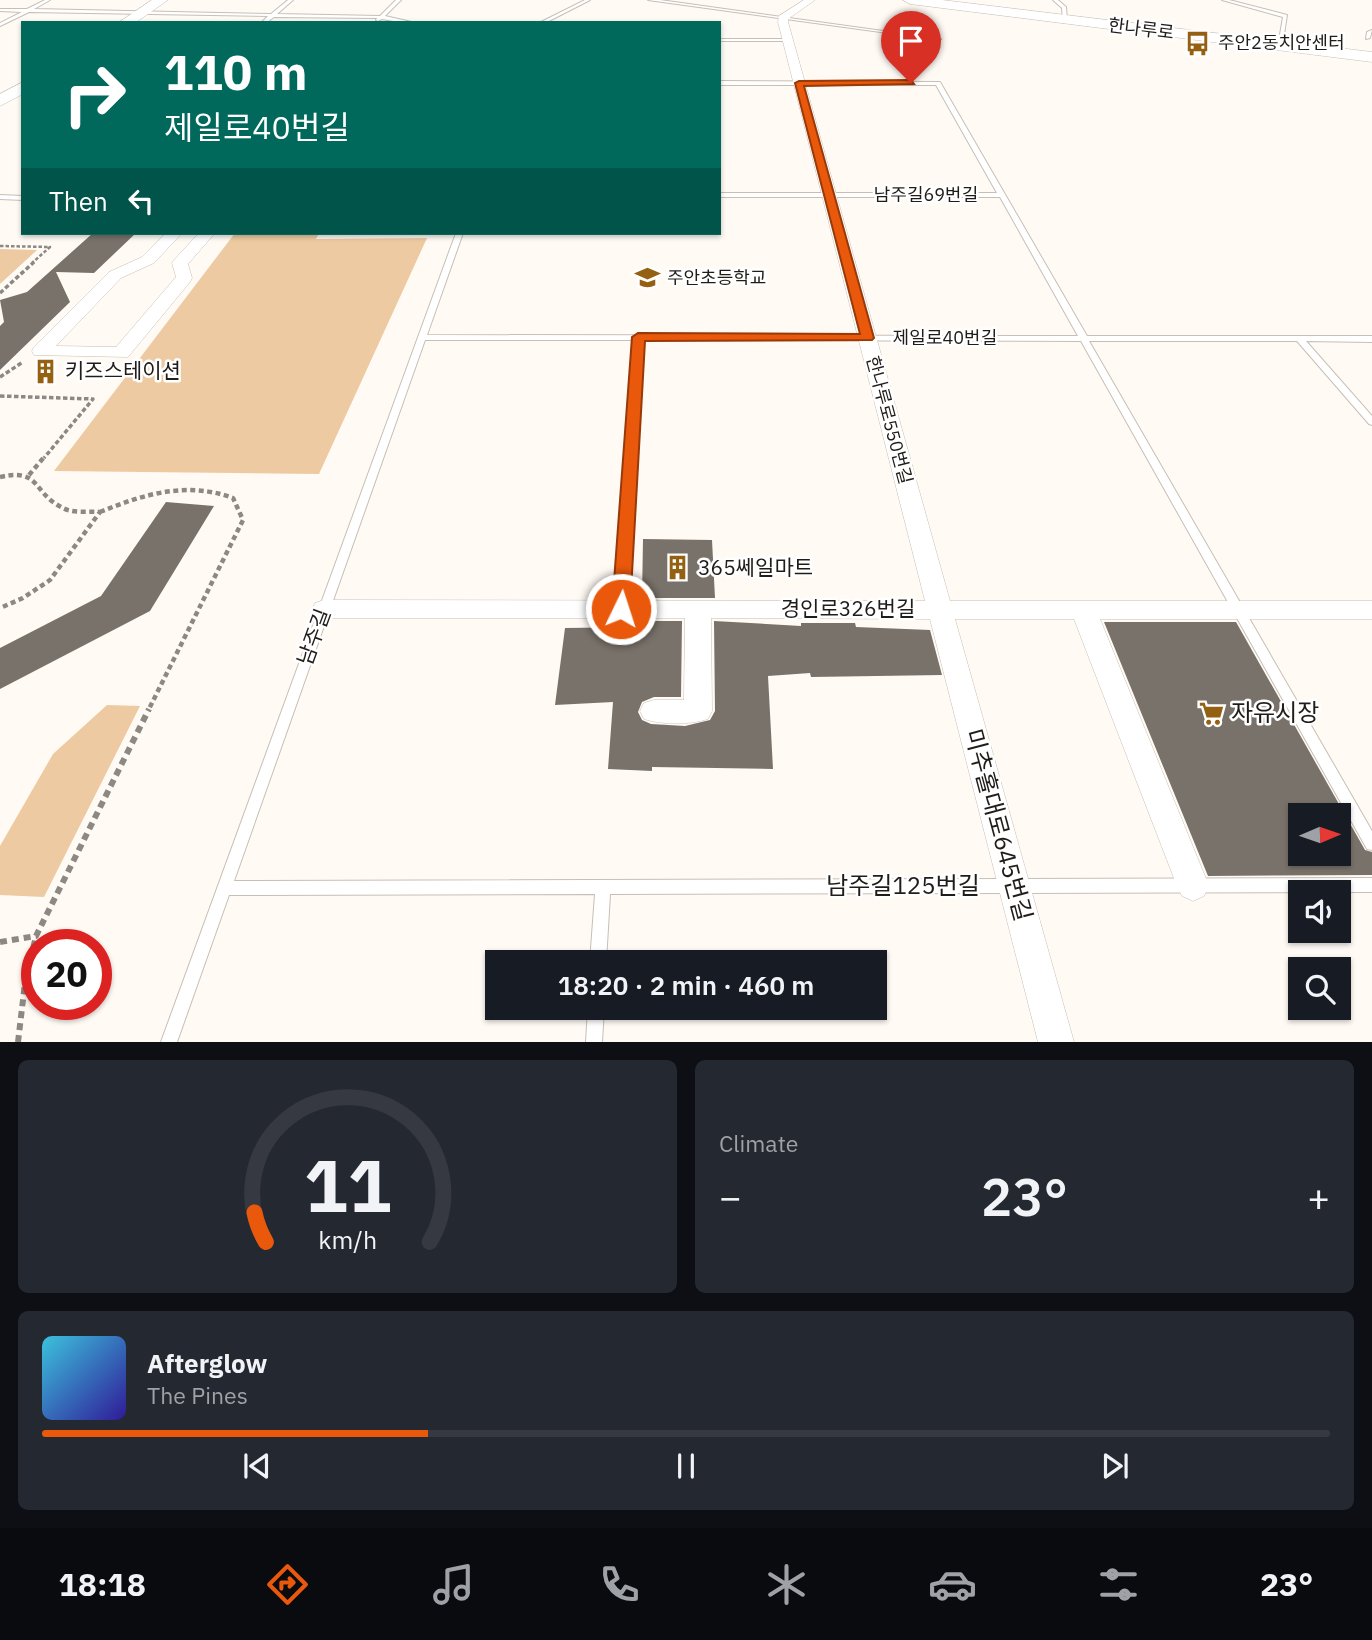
<!DOCTYPE html>
<meta charset="utf-8">
<style>
:root{--surface:#171b24;--page:#242831;--text:#f1f3f6;--muted:#9ea1a6;--line:#363941;--accent:#ea580c}
body{margin:0;font-family:"IBM Plex Sans","Noto Sans KR",sans-serif;background:var(--page);color:var(--text);height:100vh;display:flex;flex-direction:column;font-size:26px;white-space:nowrap}
*{box-sizing:border-box;margin:0}
p{font-size:23px;color:var(--muted)}
.icon{flex:none;width:38px;height:38px;fill:none;stroke:currentColor;stroke-width:2;stroke-linecap:round;stroke-linejoin:round}
.map{position:relative;height:1042px;overflow:hidden}
.panel{display:flex;flex-direction:column;gap:18px;padding:18px;background:#0d0f14;flex:1}
.panel>*{flex:none}
.guide{position:absolute;left:21px;top:21px;width:700px;height:214px;border-radius:0px;box-shadow:0 2px 5px #0004;background:#00695c;color:#fff;overflow:hidden}
.needle{width:46px;rotate:88deg}
.fabs{position:absolute;left:1288px;top:803px;display:grid;gap:14px}
.fabs a{display:grid;place-items:center;width:63px;height:63px;border-radius:0px;background:var(--surface);box-shadow:0 2px 5px #0004;font-size:35px}
.speed{position:absolute;left:21px;top:929px;display:flex;gap:14px;font-size:35px;font-weight:700;text-align:center}
.speed>*{display:grid;place-content:center;width:91px;height:91px;border-radius:50%;background:var(--surface);box-shadow:0 2px 5px #0004;line-height:1}
.speed .limit{border:10px solid #d22;background:#fff;color:#111}
.pin{position:absolute;display:grid;place-items:center;width:60px;height:60px;color:#fff;margin:-72px -30px;border-radius:50% 50% 50% 0;rotate:-45deg;box-shadow:0 0 7px #0007}
.pin .icon{rotate:45deg}
.me{position:absolute;width:77px;margin:-38px;rotate:4deg;stroke-linejoin:round;filter:drop-shadow(0 0 5px #0008)}
.turn{display:flex;align-items:center;gap:24px;height:147px;padding:0 28px;font-size:32px}
.turn .icon{width:91px;height:91px;stroke-width:2.5}
.turn b{display:block;font-size:49px;line-height:60px}
.then{display:flex;align-items:center;height:66px;padding:0 28px;background:#0003;gap:14px;font-size:26px}
.big{font-size:52px;font-weight:600;line-height:1.1}
.panel .widget{flex:1;display:flex;flex-direction:column;justify-content:center;gap:10px;min-width:0;padding:0 24px;border-radius:10px;background:var(--page)}
.panel .dial{align-items:center;gap:0}
.dial svg{height:182px;overflow:visible;fill:none;stroke:var(--line);stroke-width:7;stroke-linecap:round;text-anchor:middle}
.dial text{fill:var(--text);stroke:none}
.song{display:flex;align-items:center;gap:21px}
.cover{width:84px;height:84px;border-radius:10px;background:linear-gradient(135deg,hsl(190 70% 55%),hsl(250 70% 35%))}
.played{height:7px;border-radius:4px;background:linear-gradient(90deg,var(--accent) 30%,var(--line) 30%)}
.keys{display:flex;justify-content:space-around;direction:ltr}
.heat{display:flex;justify-content:space-between;align-items:center;font-size:38px;direction:ltr}
.panel .tiles{flex:1;display:grid;gap:18px;grid-template-columns:1fr 1fr}
.widget:last-child{grid-column:span 2}
.trip{position:absolute;left:485px;top:950px;width:402px;height:70px;border-radius:0px;background:var(--surface);box-shadow:0 2px 5px #0004;font-weight:600;line-height:70px;text-align:center}
.dock{display:flex;height:112px;justify-content:space-around;align-items:center;background:#090b0e;color:var(--muted)}
.dock .icon{width:49px;height:49px}
.dock .selected{color:var(--accent)}
.dock b{font-size:32px;color:var(--text)}
.map>svg:first-child{display:block}
.green{fill:#edcaa1}
.building{fill:#79726a;fill-rule:evenodd}
.lines{fill:none;stroke-linecap:round;stroke-linejoin:round}
.lane-casing{stroke:#c7bfb6;stroke-width:2}
.street-casing{stroke:#c7bfb6;stroke-width:1}
.secondary-casing{stroke:#c7bfb6;stroke-width:1}
.path-far3{stroke:#8c8883;stroke-width:2.5;stroke-dasharray:3.5 2;stroke-linecap:butt}
.path-far2{stroke:#8c8883;stroke-width:3.5;stroke-dasharray:4.5 2.5;stroke-linecap:butt}
.path-far1{stroke:#8c8883;stroke-width:4.5;stroke-dasharray:5 3.5;stroke-linecap:butt}
.path{stroke:#8c8883;stroke-width:6;stroke-dasharray:7 5;stroke-linecap:butt}
.lane{fill:#fff;fill-rule:evenodd}
.street{fill:#fff;fill-rule:evenodd}
.secondary{fill:#fff;fill-rule:evenodd}
.route{fill:#ea580c;stroke:#983908;stroke-width:2}
.labels{text-anchor:middle;stroke-width:5;stroke-linejoin:round;paint-order:stroke}
.far-street-label{font-size:18px;fill:#1f1c19;stroke:#fff}
.far-poi-label{font-size:18px;fill:#1f1c19;stroke:#fff;text-anchor:start}
.poi-label{font-size:21px;fill:#1f1c19;stroke:#fff;text-anchor:start}
.street-label{font-size:21px;fill:#1f1c19;stroke:#fff}
.near-poi-label{font-size:24px;fill:#1f1c19;stroke:#fff;text-anchor:start}
.near-street-label{font-size:24px;fill:#1f1c19;stroke:#fff}
</style>
<div class="map">
<svg width="1372" height="1042" viewBox="0 0 1372 1042">
<rect width="100%" height="100%" fill="#fffaf4"/>
<path class="green" d="M235 233H319L316 239 427 238 319 474 54 471Z
M0 249 37 250 0 284Z
M107 705 140 706 44 897 0 895V846L53 754Z"/>
<path class="building" d="M93 233H136L94 273 56 272 70 302 0 370V326L4 322 0 300 27 292Z
M166 502 214 506 150 611 0 689V648L101 596Z
M643 539 712 540 715 598H642Z
M641 621H682L681 697H654L642 702 638 712 642 720 651 724 685 726 710 720 715 711 714 621 801 626V623H855L856 627 930 630 942 675 811 677 810 673 768 676 773 769 652 767V771L608 769 613 702 555 705 565 628 637 627V622Z
M1104 622H1236L1365 850 1372 852V875L1208 876ZM1300 816H1339V854H1300Z"/>
<g class="lines">
<defs>
<path id="lane" d="M45 0H50L34 9 271 14 288 0H293L277 14 380 16 396 0H401L385 16 416 23H405L382 19 378 21 376 20 377 18 274 17 266 23H261L268 16 29 12 0 26V23L22 12 0 11V9H27Z
M585 0H590L545 23H539Z
M648 0H660L941 39 939 40Z
M1053 0H1058L1066 7 1067 20H1063L1062 8Z
M1222 0H1229L1287 15 1282 47 1278 46 1283 17Z
M1372 30 1370 38 1366 39 1367 32Z
M719 39H788L790 40 788 41H719Z
M719 81 940 82 1087 336H1372V342L1306 341 1372 416V425L1369 424 1297 341H1089L1372 831V850L1367 849 1081 341 642 340 627 609 625 612H617L615 609 634 340H425L234 881 1372 878V892L610 894 606 962H590L595 894 229 895 177 1042H161L456 233H463L427 335 1078 336 1000 197H719V193H997L936 85H719Z
M0 195 23 196V200L0 199Z
M588 1008H604L602 1042H586Z"/>
<path id="street" d="M804 0H815L788 19V22L950 601H1372V619H1100L1209 886 1204 896 1193 901 1182 896 1177 886 1074 619H955L1074 1042H1038L930 619 711 618 712 711 708 719C690 725 662 725 644 719L640 711 644 703 654 700H684L685 618H324L315 615 312 609 315 603 324 600 925 601 778 22 779 16Z
M166 233H182L154 263 121 278 56 346 116 347 176 277 172 263 174 260 199 233H215L188 264 192 278 190 282 128 357 34 355 32 351 34 347 109 272 142 257Z"/>
<path id="secondary" d="M152 0H168L135 23H118Z
M903 0H942L1372 52V62L910 4Z
M23 82V94L0 106V94Z"/>
</defs>
<use href="#lane" class="lane-casing"/>
<use href="#street" class="street-casing"/>
<use href="#secondary" class="secondary-casing"/>
<path class="path-far3" d="M0 246 50 247 32 263"/>
<path class="path-far2" d="M0 293 34 262
M0 377 23 362
M0 396 93 399 44 458"/>
<path class="path-far1" d="M29 475 45 456
M0 477C41 468 32 492 61 507 72 514 87 511 100 512L50 580 23 598 0 608
M100 512C144 494 187 481 233 498L243 520 148 711"/>
<path class="path" d="M0 942 36 936 149 709
M18 1042 25 983 36 936"/>
<use href="#lane" class="lane"/>
<use href="#street" class="street"/>
<use href="#secondary" class="secondary"/>
</g>
<path class="route" d="M911 80 914 84 804 86 874 338 872 340 645 341 630 609 627 614H615L612 609 632 337 638 333 860 334 795 83 799 81Z"/>
<defs>
<symbol id="bus-bare" viewBox="-9 -9 18 18"><path d="M-5-6H5V4H4V6H2V4H-2V6H-4V4H-5ZM-3.5-4V0h7V-4ZM-3.5 1.2v1.5H-2V1.2ZM2 1.2v1.5H3.5V1.2Z" fill="#946113" stroke="#fff" stroke-width="2.5" paint-order="stroke"/></symbol>
<symbol id="school-bare" viewBox="-9 -9 18 18"><path d="M0-5L7-2L0 1L-7-2ZM-4 1L0 2.5L4 1V4Q0 6-4 4Z" fill="#946113" stroke="#fff" stroke-width="2.5" paint-order="stroke"/></symbol>
<symbol id="building-bare" viewBox="-9 -9 18 18"><path d="M-4-6H4V6H1V3H-1V6H-4ZM-2.5-4.3h1.7v1.8h-1.7ZM.8-4.3h1.7v1.8H.8ZM-2.5-1h1.7V.8h-1.7ZM.8-1h1.7V.8H.8Z" fill="#946113" stroke="#fff" stroke-width="2.5" paint-order="stroke"/></symbol>
<symbol id="supermarket-bare" viewBox="-9 -9 18 18"><path d="M-6-5.5h2.5l.6 2H6L4.5 2H-2.5L-4.4-4H-6ZM-1.5 3.2a1.3 1.3 0 1 0 .1 0ZM3 3.2a1.3 1.3 0 1 0 .1 0Z" fill="#946113" stroke="#fff" stroke-width="2.5" paint-order="stroke"/></symbol>
</defs>
<g fill-rule="evenodd">
<use href="#bus-bare" x="1180" y="26" width="35" height="35"/>
<use href="#school-bare" x="630" y="260" width="35" height="35"/>
<use href="#building-bare" x="28" y="354" width="35" height="35"/>
<use href="#building-bare" x="660" y="550" width="35" height="35"/>
<use href="#supermarket-bare" x="1194" y="696" width="35" height="35"/>
</g>
<g class="labels">
<g class="far-street-label">
<text transform="translate(1141 29) rotate(7)" y="6">한나루로</text>
<text x="926" y="201">남주길69번길</text>
<text x="945" y="344">제일로40번길</text>
<text transform="translate(889 420) rotate(75)" y="6">한나루로550번길</text>
</g>
<g class="far-poi-label">
<text x="1218" y="49">주안2동치안센터</text>
<text x="667" y="284">주안초등학교</text>
</g>
<g class="poi-label">
<text x="65" y="378">키즈스테이션</text>
<text x="698" y="575">365쎄일마트</text>
</g>
<g class="street-label">
<text x="848" y="616">경인로326번길</text>
<text transform="translate(314 637) rotate(-70)" y="7">남주길</text>
</g>
<g class="near-poi-label">
<text x="1231" y="721">자유시장</text>
</g>
<g class="near-street-label">
<text transform="translate(998 825) rotate(75)" y="8">미추홀대로645번길</text>
<text x="903" y="894">남주길125번길</text>
</g>
</g>
</svg>
<div class="fabs">
<a><svg class="needle" viewBox="-14 -14 28 28"><path d="M0-13l5 13h-10z" fill="#e53935"/><path d="M0 13l5-13h-10z" fill="#9ea1a6"/></svg></a>
<a><svg class="icon" aria-label="sound" viewBox="0 0 24 24"><path d="M4 9h4l5-4v14l-5-4H4zM17 9q2 3 0 6"/></svg></a>
<a><svg class="icon" aria-label="search" viewBox="0 0 24 24"><circle cx="10" cy="10" r="6"/><path d="M15 15l6 6"/></svg></a>
</div>
<div class="speed"><div class="limit">20</div></div>
<div class="pin" style="left:911px;top:83px;background:#d93025"><svg class="icon" aria-label="arrive" viewBox="0 0 24 24"><path d="M6 21V4h12l-3 4 3 4H6"/></svg></div>
<svg class="me" style="left:621px;top:609px" viewBox="-20 -20 40 40"><circle r="17" fill="#ea580c" stroke="#fff" stroke-width="3"/><path d="M0-11L8 9 0 5-8 9z" fill="#fff"/></svg>
<div class="trip">18:20 · 2 min · 460 m</div>
<div class="guide">
<div class="turn"><svg class="icon" aria-label="right" viewBox="0 0 24 24"><path d="M7 20v-9h11M14 6l5 5-5 5"/></svg><div><b>110 m</b>제일로40번길</div></div>
<div class="then">Then<svg class="icon" aria-label="left" viewBox="0 0 24 24"><path d="M17 20v-9H6M10 6l-5 5 5 5"/></svg></div>
</div>
</div>
<section class="panel">
<div class="tiles">
<div class="widget dial"><svg viewBox="0 0 100 80">
<path d="M14 69A42 42 0 1 1 86 69"/>
<path d="M14 69A42 42 0 0 1 9 56" stroke="#ea580c"/>
<text x="50" y="56" font-size="32" font-weight="700">11</text>
<text x="50" y="72" font-size="11">km/h</text>
</svg></div>
<div class="widget"><p>Climate</p>
<div class="heat"><a>−</a><b class="big">23°</b><a>+</a></div>
</div>
<div class="widget">
<div class="song"><i class="cover"></i><div><b>Afterglow</b><p>The Pines</p></div></div>
<div class="played"></div>
<div class="keys"><svg class="icon" aria-label="previous" viewBox="0 0 24 24"><path d="M18 5L8 12l10 7zM5 5v14"/></svg><svg class="icon" aria-label="pause" viewBox="0 0 24 24"><path d="M8 5v14M16 5v14"/></svg><svg class="icon" aria-label="next" viewBox="0 0 24 24"><path d="M6 5l10 7-10 7zM19 5v14"/></svg></div>
</div>
</div>
</section>
<nav class="dock">
<b>18:18</b>
<svg class="icon selected" aria-label="directions" viewBox="0 0 24 24"><path d="M12 3l9 9-9 9-9-9zM9 14v-3h6M13 9l2 2-2 2"/></svg>
<svg class="icon" aria-label="music" viewBox="0 0 24 24"><path d="M9 18V5l10-2v13"/><circle cx="6" cy="18" r="3"/><circle cx="16" cy="16" r="3"/></svg>
<svg class="icon" aria-label="phone" viewBox="0 0 24 24"><path d="M5 4h4l2 5-3 2q2 4 5 5l2-3 5 2v4C11 20 4 13 5 4z"/></svg>
<svg class="icon" aria-label="climate" viewBox="0 0 24 24"><path d="M12 3v18M4 7l16 10M4 17L20 7"/></svg>
<svg class="icon" aria-label="car" viewBox="0 0 24 24"><path d="M5 17H2v-5l4-1 3-4h7l3 4 3 1v5h-3M9 17h6M6 11h13"/><circle cx="7" cy="17" r="2"/><circle cx="17" cy="17" r="2"/></svg>
<svg class="icon" aria-label="filters" viewBox="0 0 24 24"><path d="M4 7h16M4 17h16"/><circle cx="9" cy="7" r="2"/><circle cx="15" cy="17" r="2"/></svg>
<b>23°</b>
</nav>
